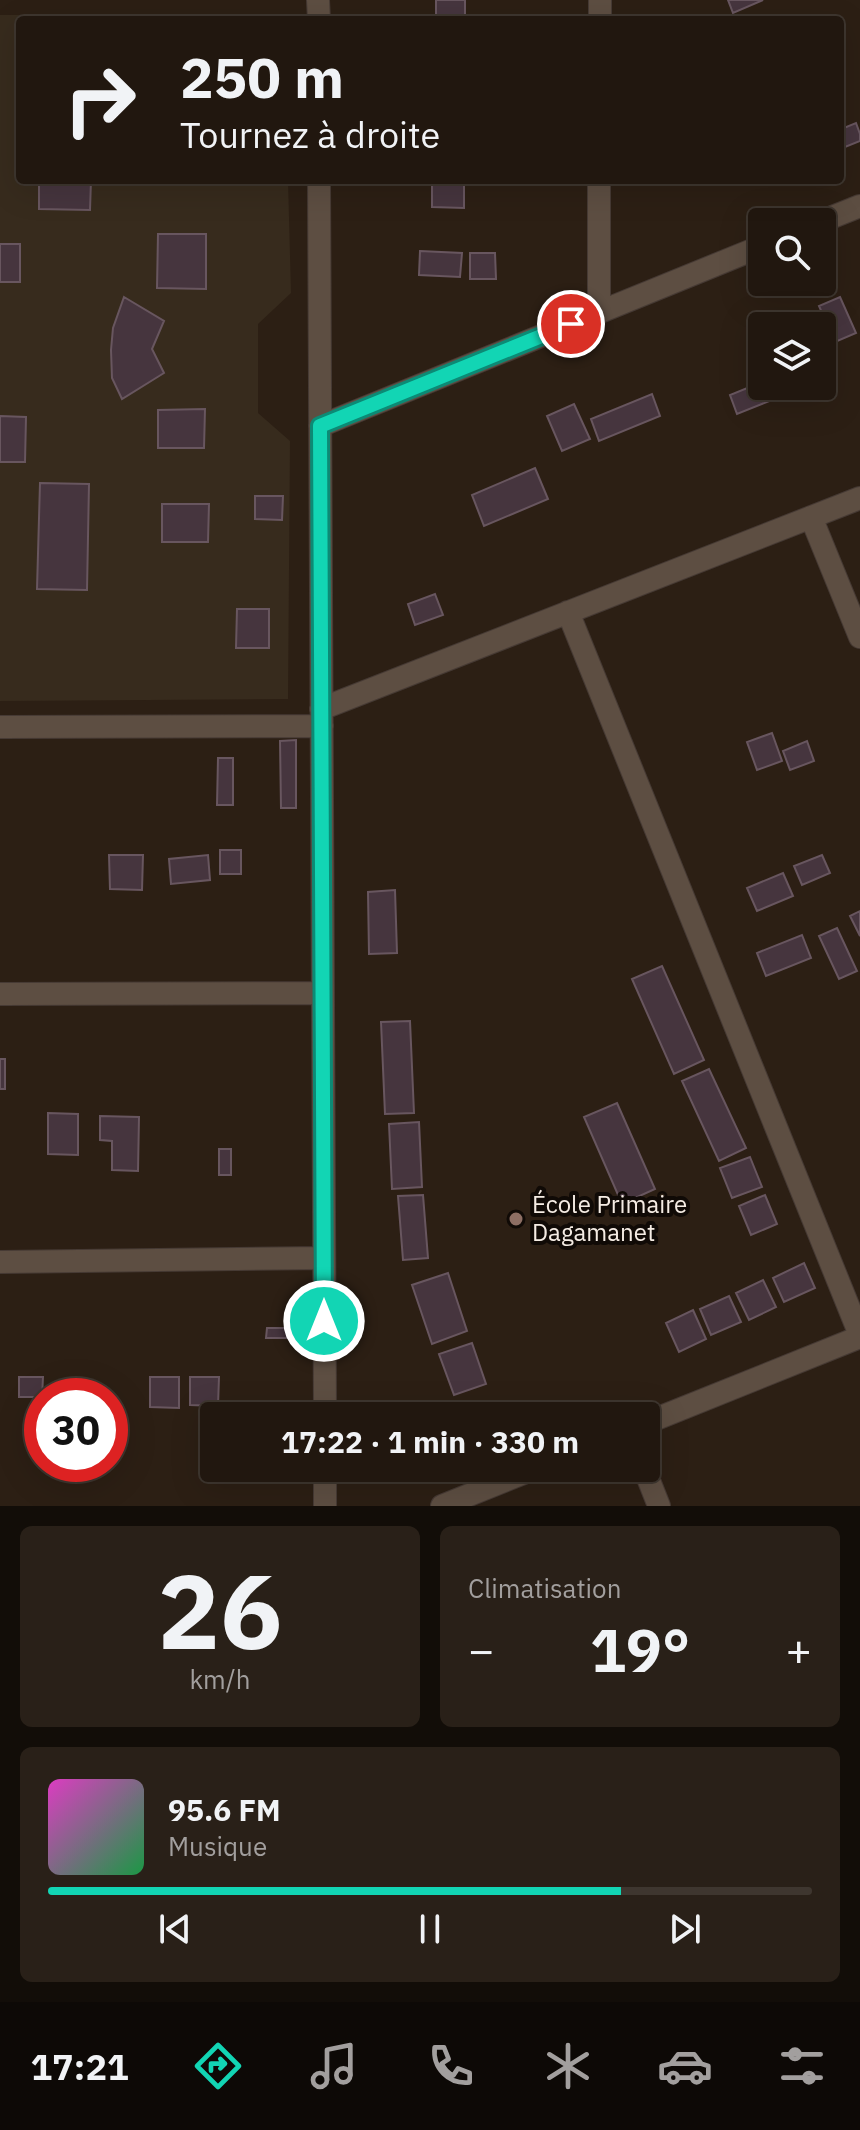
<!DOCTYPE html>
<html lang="fr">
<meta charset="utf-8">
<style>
:root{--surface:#21170f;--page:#292018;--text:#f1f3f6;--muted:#a29f9e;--line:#3e362f;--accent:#12d5b4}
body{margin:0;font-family:"IBM Plex Sans",sans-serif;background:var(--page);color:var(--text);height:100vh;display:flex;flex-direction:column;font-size:30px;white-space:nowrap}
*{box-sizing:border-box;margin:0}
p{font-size:26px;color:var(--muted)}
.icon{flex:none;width:44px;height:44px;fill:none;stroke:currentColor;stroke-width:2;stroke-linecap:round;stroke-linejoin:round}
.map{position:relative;height:1506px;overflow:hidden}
.details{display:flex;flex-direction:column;gap:20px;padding:20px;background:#120d08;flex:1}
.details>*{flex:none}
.top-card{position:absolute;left:16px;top:16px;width:828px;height:168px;border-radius:8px;box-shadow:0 8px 32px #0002,0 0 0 2px var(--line);background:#21170f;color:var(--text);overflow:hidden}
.buttons{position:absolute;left:748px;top:208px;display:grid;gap:16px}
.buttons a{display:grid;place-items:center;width:88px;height:88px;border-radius:8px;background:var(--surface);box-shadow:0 8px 32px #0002,0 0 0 2px var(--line);font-size:40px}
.speed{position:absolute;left:24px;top:1378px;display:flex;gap:16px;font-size:40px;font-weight:700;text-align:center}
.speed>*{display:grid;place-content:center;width:104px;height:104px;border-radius:50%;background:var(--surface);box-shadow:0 8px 32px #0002,0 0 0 2px var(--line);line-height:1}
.speed .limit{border:12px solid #d22;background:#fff;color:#111}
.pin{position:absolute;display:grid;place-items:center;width:68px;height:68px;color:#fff;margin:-34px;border:4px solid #fff;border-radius:50%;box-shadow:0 2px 8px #0007}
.me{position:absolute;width:88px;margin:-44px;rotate:0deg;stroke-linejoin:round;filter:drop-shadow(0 0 6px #0008)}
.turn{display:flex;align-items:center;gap:28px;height:168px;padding:0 32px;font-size:36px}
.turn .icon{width:104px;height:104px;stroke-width:2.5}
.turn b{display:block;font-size:56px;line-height:68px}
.big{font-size:60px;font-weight:800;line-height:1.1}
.details .widget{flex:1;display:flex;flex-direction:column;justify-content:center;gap:12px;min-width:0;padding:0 28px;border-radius:12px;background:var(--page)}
.details .dial{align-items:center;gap:0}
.dial b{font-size:104px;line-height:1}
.song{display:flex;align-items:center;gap:24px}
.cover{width:96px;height:96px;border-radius:12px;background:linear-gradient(135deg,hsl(310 70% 55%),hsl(140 70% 35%))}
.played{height:8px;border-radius:4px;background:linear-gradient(90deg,var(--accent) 75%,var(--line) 75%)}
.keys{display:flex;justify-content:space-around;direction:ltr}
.heat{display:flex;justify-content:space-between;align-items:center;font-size:44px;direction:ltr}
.details .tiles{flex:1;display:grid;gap:20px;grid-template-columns:1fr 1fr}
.widget:last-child{grid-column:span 2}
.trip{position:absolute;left:200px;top:1402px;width:460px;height:80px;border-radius:8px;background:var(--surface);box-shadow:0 8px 32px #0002,0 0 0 2px var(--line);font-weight:800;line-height:80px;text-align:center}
.menu{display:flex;height:128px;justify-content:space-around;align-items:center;background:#0d0906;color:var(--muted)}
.menu .icon{width:56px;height:56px}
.menu .selected{color:var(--accent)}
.menu b{font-size:36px;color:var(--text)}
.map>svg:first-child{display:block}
.medical{fill:#372b1d}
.building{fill:#46353e;stroke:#68565f;stroke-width:2}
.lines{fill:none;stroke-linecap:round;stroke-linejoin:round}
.street-casing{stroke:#463a34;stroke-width:24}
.street{stroke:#5d4e42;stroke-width:22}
.route-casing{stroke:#0c8a75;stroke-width:20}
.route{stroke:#12d5b4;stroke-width:14}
.education-dot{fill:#8d6e63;stroke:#100a06;stroke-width:3}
.labels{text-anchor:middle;stroke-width:8;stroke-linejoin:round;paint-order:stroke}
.poi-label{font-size:24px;fill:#f5ece4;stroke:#100a06;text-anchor:start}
</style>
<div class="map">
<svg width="860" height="1506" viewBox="0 0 860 1506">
<rect width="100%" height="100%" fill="#2c1f14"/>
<path class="medical" d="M284 14V20H20V180H288L291 293 258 324V413L290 441 288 699 0 701V15Z"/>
<path class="building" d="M436 0H465V20H436Z
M728 0H763L733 13Z
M840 118 844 128 856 123 860 134V141L840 149Z
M39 180H91L90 210 39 209Z
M432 180H464V208L432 207Z
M158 234H206V289L157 288Z
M0 244H20V282H0Z
M420 251 462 253 460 277 419 275Z
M470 253H495L496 279H470Z
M124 297 164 321 152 349 164 373 122 399 112 378 111 350 113 328Z
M840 297 856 333 835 342 819 306Z
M762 382V386L802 388 737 414 730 395Z
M652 394 660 416 599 441 591 419Z
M574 404 590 439 562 451 547 416Z
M205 409 204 448H158V410Z
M0 416 26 417 25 462H0Z
M535 468 548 499 484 526 472 495Z
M40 483 89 484 87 590 37 589Z
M255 496H283L282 520 255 519Z
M162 504H209L208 542H162Z
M435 594 443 615 415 625 408 604Z
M237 609H269V648H236Z
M772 733 782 761 757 770 747 742Z
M296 740V808H281L280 741Z
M807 741 814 761 790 770 783 751Z
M218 758H233V805H217Z
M220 850H241V874H220Z
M109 855H143L142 890 110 889Z
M208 855 210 880 171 884 169 859Z
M822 855 830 873 802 885 794 866Z
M783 873 793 896 757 911 747 888Z
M395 890 397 953 369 954 368 892Z
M860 911V936L850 916Z
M837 928 857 971 839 979 819 936Z
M802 935 811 958 766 976 757 953Z
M662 966 704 1060 674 1074 632 979Z
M410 1021 414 1113 385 1114 381 1022Z
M0 1059H5V1089H0Z
M709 1069 746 1148 719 1161 682 1081Z
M617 1103 655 1189 622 1204 584 1117Z
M48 1113 78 1114V1155L48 1154Z
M100 1116 139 1117 138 1171 112 1170V1141L100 1140Z
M419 1122 422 1187 392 1189 389 1124Z
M219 1149H231V1175H219Z
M750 1157 762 1187 732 1198 720 1168Z
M423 1195 428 1258 403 1260 398 1196Z
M765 1195 777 1224 751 1235 739 1206Z
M804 1263 815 1288 784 1302 773 1278Z
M448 1273 467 1331 432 1344 412 1285Z
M763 1280 776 1307 749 1320 736 1293Z
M729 1296 741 1322 711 1335 700 1309Z
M693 1310 706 1339 679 1352 666 1323Z
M267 1328H295L294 1338H266Z
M472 1343 486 1384 454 1395 439 1354Z
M19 1377H43L42 1397H19Z
M150 1377H179V1408L150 1407Z
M190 1377H219L218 1406 190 1405Z"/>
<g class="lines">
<defs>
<path id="street" d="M318 0 319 20
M600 20V0
M319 180 325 1416
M820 222 860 206
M599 313V180
M320 426 762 246
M811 517 860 637
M568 612 860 1335
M321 709 860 498
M0 727 322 726
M0 994 323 993
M0 1262 324 1258
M646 1423 860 1337
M325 1468V1506
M644 1468 659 1506
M442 1506 536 1468"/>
</defs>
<use href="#street" class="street-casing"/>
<use href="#street" class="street"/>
</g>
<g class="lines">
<defs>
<path id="route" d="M324 1321 320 426 571 324"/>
</defs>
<use href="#route" class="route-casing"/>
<use href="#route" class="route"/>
</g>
<circle class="education-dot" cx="516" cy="1219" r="8"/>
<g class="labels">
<g class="poi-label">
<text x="532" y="1213">École Primaire<tspan x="532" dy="28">Dagamanet</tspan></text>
</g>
</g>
</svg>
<div class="buttons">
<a><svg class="icon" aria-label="search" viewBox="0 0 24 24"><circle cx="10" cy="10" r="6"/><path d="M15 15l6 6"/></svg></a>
<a><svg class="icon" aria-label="layers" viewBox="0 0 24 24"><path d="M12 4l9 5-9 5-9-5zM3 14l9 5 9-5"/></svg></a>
</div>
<div class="speed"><div class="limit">30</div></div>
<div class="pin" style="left:571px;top:324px;background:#d93025"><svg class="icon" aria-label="arrive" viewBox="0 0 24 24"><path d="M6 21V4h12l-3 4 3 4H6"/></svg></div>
<svg class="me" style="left:324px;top:1321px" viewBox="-20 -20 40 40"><circle r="17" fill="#12d5b4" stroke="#fff" stroke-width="3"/><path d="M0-11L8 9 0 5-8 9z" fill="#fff"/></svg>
<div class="trip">17:22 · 1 min · 330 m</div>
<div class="top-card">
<div class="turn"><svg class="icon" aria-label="right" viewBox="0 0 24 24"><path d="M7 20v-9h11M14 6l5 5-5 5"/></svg><div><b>250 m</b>Tournez à droite</div></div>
</div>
</div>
<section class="details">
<div class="tiles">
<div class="widget dial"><b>26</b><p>km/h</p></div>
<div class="widget"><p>Climatisation</p>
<div class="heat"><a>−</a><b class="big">19°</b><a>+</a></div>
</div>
<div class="widget">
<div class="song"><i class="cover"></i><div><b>95.6 FM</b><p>Musique</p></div></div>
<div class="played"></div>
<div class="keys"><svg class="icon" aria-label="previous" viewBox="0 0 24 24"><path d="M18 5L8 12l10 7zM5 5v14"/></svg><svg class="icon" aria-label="pause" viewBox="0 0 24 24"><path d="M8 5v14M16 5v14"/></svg><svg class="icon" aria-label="next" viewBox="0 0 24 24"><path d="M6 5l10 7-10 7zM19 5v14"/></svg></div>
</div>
</div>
</section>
<nav class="menu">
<b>17:21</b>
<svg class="icon selected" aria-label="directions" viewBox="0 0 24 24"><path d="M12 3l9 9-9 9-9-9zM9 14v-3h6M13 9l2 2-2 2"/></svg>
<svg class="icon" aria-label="music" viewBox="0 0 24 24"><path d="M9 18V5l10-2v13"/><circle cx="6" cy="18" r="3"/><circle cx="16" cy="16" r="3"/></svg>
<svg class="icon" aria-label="phone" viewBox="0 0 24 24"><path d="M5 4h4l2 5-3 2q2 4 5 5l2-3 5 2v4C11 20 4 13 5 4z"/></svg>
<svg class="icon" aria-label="climate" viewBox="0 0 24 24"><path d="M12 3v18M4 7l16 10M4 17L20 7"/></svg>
<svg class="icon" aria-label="car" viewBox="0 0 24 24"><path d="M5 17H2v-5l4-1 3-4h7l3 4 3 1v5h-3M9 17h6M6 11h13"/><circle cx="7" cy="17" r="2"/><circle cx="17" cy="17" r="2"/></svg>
<svg class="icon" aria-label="filters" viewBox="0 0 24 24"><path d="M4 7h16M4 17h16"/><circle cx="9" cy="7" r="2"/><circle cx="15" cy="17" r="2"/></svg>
</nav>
